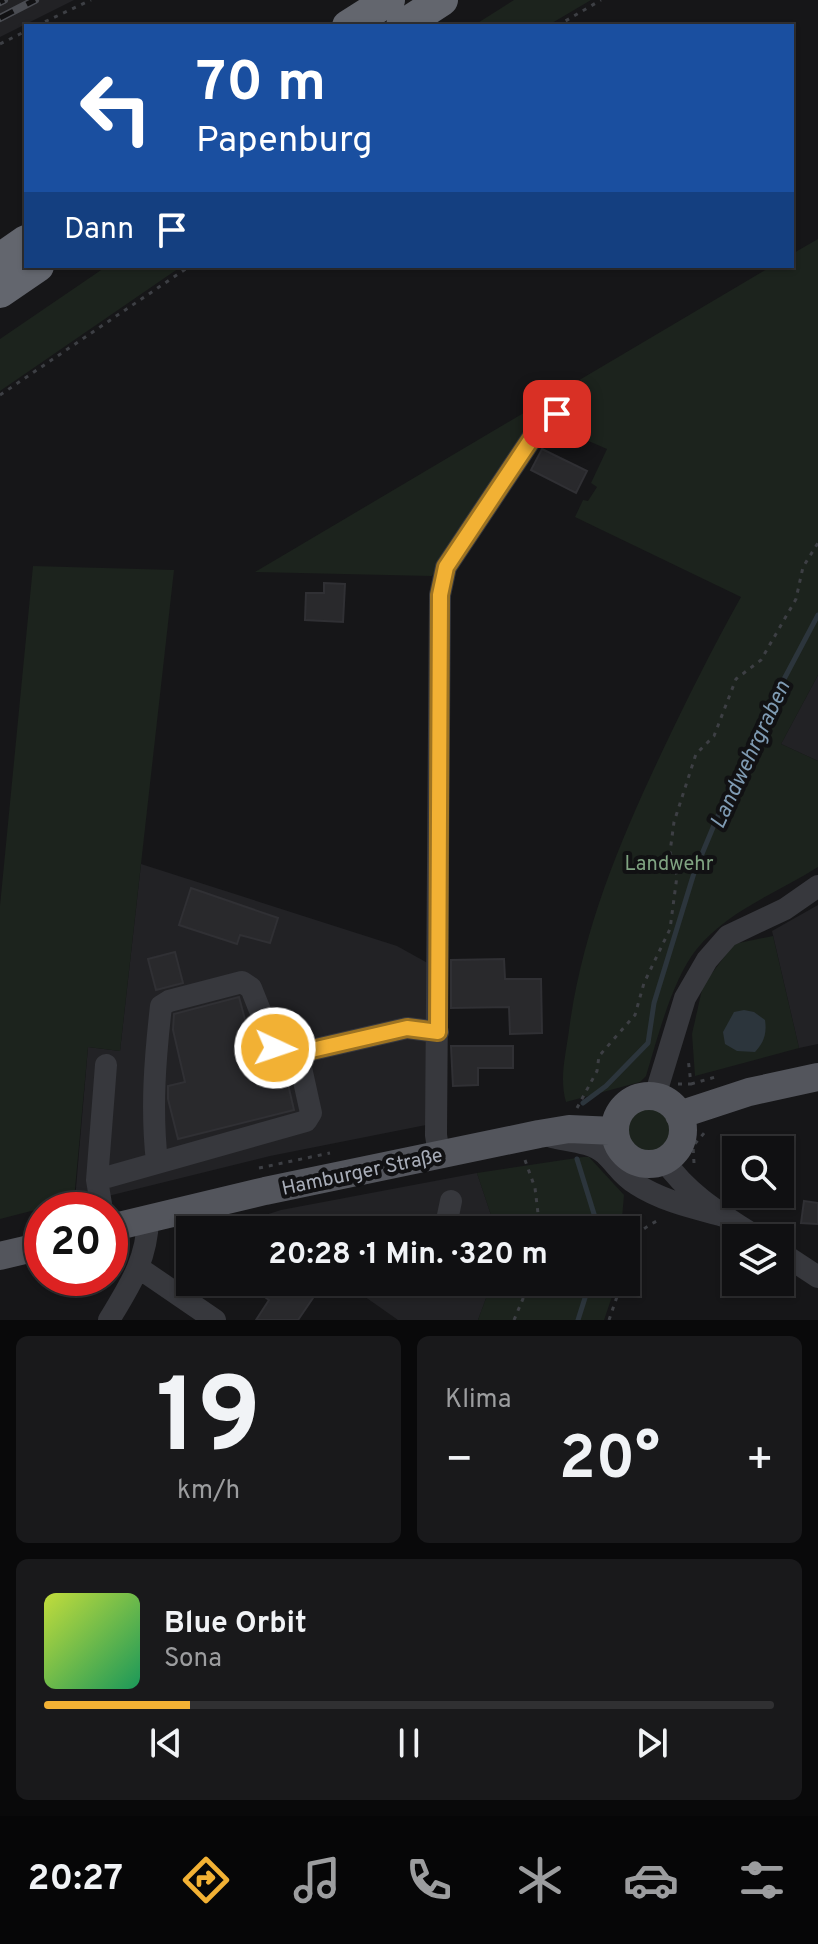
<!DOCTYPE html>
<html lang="de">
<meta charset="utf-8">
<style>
:root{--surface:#101012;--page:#19191b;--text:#f1f3f6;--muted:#9c9d9f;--line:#303032;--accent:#f2b134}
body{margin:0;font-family:Overpass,sans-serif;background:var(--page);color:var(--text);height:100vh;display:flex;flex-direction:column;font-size:30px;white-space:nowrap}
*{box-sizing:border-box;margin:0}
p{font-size:26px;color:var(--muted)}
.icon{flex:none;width:44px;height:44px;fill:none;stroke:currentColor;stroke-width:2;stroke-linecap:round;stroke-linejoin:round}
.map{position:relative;height:1320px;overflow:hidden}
.side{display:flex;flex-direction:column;gap:16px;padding:16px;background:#09090a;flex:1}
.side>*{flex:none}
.top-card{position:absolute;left:24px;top:24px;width:770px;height:244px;border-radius:0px;box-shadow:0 2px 6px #0004,0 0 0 2px var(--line);background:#1a4fa0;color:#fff;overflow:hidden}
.buttons{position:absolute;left:722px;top:1136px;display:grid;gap:16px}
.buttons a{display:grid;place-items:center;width:72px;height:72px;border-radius:0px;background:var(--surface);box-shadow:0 2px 6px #0004,0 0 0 2px var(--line);font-size:40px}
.speed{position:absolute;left:24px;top:1192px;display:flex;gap:16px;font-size:40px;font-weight:700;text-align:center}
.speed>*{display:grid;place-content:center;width:104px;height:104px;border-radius:50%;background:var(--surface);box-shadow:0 2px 6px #0004,0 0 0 2px var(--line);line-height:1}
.speed .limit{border:12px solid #d22;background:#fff;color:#111}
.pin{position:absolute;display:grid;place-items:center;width:68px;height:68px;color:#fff;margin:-34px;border-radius:16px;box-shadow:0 4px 12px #0006}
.me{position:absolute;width:88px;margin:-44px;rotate:93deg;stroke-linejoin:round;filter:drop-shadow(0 0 6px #0008)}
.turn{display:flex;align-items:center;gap:28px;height:168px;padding:0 40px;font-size:36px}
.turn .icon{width:104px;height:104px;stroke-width:2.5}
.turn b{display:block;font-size:56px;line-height:68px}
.then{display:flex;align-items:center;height:76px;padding:0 40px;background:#0003;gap:16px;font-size:30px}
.big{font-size:60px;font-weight:700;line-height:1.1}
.side .tile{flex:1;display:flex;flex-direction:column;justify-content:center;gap:12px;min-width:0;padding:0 28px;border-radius:12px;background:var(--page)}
.side .dial{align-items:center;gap:0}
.dial b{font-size:104px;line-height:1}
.song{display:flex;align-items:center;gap:24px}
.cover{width:96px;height:96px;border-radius:12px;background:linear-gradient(135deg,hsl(70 70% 55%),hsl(150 70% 35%))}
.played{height:8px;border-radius:4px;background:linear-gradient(90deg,var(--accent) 20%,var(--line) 20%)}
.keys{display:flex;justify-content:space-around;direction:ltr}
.heat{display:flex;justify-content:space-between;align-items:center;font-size:44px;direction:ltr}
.side .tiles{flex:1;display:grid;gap:16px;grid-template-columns:1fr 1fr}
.tile:last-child{grid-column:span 2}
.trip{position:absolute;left:176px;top:1216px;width:464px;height:80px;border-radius:0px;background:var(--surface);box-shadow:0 2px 6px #0004,0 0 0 2px var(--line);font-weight:700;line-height:80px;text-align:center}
.menu{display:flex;height:128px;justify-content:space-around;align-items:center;background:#060607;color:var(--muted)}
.menu .icon{width:56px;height:56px}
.menu .active{color:var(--accent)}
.menu b{font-size:36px;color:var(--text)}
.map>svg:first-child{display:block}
.built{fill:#222225}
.green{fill:#1c231d}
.water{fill:#2c353c}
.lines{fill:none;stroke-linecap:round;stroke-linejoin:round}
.stream{stroke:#2c353c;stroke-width:5}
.building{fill:#29292c;stroke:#303034;stroke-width:2}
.path{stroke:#3d3f44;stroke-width:3;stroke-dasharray:4 6;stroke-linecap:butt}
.minor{stroke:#37383d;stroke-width:22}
.major{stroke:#53555c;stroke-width:28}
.highway{stroke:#63666e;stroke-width:32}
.rail-casing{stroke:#4a4c52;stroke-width:8}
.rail{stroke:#111113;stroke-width:5;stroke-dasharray:15;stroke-linecap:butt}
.route-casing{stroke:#9d7322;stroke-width:20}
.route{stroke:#f2b134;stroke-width:14}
.labels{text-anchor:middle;stroke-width:8;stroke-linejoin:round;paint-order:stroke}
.park-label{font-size:20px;fill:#7fa381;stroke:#111113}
.street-label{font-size:20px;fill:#a8adb8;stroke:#111113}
.water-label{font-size:22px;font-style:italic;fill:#7f9bb3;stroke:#111113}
</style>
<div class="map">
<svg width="818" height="1320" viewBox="0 0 818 1320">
<rect width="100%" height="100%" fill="#161618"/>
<path class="built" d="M0 0H74L0 37Z
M818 675V761L781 744Z
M141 864 397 946 433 966 426 1125 270 1156 104 1197H89L75 1200 88 1047 120 1051Z
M818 905V1044L799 1048 772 931Z
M477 1173 496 1230H269L253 1219 281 1210Z
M344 1282H492L478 1320H398Z"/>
<path class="green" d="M514 0H591L547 26H473Z
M818 239V675L781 744 818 761V867C777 893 727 911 696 950 672 980 657 1040 646 1076L640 1082 566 1102C559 1078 566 1054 569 1030 582 932 619 843 661 754 686 701 712 649 741 597L575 517 583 500 588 501 597 487 591 483 607 449 533 417 432 576 255 572 772 266H792V254Z
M107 266H182L0 391V339Z
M33 566 174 570 120 1051 88 1047 74 1200 0 1219V906Z
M773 936 799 1048 695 1076 692 1034 703 985 734 944Z
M627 1130a22 22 0 1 1 44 0a22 22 0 1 1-44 0Z
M583 1157H589L624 1195 621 1230H496L477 1173Z
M492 1282H617L604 1320H478Z"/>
<path class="water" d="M744 1010 754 1012 765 1020C767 1034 764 1042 755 1052L737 1051 725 1044 723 1032 734 1012Z"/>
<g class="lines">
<path class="stream" d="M583 1103 606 1086 648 1043 654 1003 694 873 722 806 774 698 818 615
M577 1159 599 1230
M578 1320 590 1282"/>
</g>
<path class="building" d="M542 449 587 471 576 493 531 470Z
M324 583 345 584 343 622 305 620 306 593H324Z
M191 888 278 918 270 943 240 935 237 944 179 925Z
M175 952 183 983 156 990 148 959Z
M504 959 505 979H541L542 1033 510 1034 509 1007 451 1008V960Z
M239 997 257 1065 270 1061 284 1067 294 1110 178 1139 168 1099V1086L185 1082 173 1030 174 1014Z
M451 1046H513V1068H478V1085L453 1086Z
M804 1201 818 1203V1224L801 1223Z
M266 1282H296L315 1295 298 1320H256L269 1300 259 1293Z"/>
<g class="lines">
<path class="path" d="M36 26 91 0
M557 26 601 0
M0 44 26 31
M0 395 190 266
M678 1084H691L688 1058
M691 1084 719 1076
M613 1107 627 1094 638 1088
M577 1108 597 1071 599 1056 635 1015 644 983 670 929 677 876 670 852 674 822 696 754 714 736 736 679 761 660 796 599 803 567 818 543
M525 1160 535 1188 540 1230
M694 1163 693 1146 705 1132
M259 1168 330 1153
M378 1219 380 1230
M626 1252C631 1236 646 1226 661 1219
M514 1320 530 1282
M609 1320 622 1282"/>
<path class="minor" d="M655 1096 685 998 707 960 728 936 785 909 818 886
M552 1137C569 1141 592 1142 605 1154 616 1164 622 1176 636 1184 662 1201 694 1208 724 1216
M439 1155 436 1135 440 595 446 567 532 438 557 414
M664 1160C688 1195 723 1215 758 1238
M157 1162C151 1109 155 1059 161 1006L169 1001 242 982 251 988 275 1048 290 1055 407 1028 438 1032
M97 1180 306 1121 311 1113 298 1054
M102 1210 97 1180 106 1065
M445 1230 451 1201
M780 1252 818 1277
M139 1268 215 1320
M368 1282H381
M109 1320C130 1285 147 1260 148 1219"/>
<path class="major" d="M615 1130a34 34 0 1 1 68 0a34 34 0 1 1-68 0Z
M679 1115 749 1092 818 1077
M110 1228 265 1191 539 1134 569 1129 615 1131
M0 1256 42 1246"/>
<path class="highway" d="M348 26 389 0
M402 26 442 0
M0 259 26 241
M0 292 38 266"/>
<defs>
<path id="rail" d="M0 2 4 0
M0 18 35 0"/>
</defs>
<use href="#rail" class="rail-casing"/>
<use href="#rail" class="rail"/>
</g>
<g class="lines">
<defs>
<path id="route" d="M275 1048 283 1054 290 1055 407 1028 438 1032 440 595 446 567 532 438 557 414"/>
</defs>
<use href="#route" class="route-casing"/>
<use href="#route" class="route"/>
</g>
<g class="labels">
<g class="park-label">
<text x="669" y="870">Landwehr</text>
</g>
<g class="street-label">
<text transform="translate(362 1171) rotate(-12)" y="7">Hamburger Straße</text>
</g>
<g class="water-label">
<text transform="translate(749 754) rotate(-65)" y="8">Landwehrgraben</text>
</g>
</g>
</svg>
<div class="buttons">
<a><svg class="icon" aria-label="search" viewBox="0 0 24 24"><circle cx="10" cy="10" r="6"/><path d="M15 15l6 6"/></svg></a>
<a><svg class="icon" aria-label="layers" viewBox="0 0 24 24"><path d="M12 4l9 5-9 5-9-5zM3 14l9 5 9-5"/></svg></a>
</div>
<div class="speed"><div class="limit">20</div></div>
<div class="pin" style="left:557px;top:414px;background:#d93025"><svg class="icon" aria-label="arrive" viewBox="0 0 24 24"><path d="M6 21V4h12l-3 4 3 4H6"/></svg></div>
<svg class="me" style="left:275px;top:1048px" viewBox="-20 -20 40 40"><circle r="17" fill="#f2b134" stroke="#fff" stroke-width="3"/><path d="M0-11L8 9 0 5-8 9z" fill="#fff"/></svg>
<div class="trip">20:28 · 1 Min. · 320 m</div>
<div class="top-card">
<div class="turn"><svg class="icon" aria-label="left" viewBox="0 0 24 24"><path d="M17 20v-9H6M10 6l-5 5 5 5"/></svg><div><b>70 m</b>Papenburg</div></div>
<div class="then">Dann<svg class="icon" aria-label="arrive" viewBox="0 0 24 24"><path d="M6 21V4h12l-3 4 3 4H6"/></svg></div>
</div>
</div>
<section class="side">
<div class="tiles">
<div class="tile dial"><b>19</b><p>km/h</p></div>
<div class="tile"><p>Klima</p>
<div class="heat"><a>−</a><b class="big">20°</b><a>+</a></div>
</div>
<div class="tile">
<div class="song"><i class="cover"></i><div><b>Blue Orbit</b><p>Sona</p></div></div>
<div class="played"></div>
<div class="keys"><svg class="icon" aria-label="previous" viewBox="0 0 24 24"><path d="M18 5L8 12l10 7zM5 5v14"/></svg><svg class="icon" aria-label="pause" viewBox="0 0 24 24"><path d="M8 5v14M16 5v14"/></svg><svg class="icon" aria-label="next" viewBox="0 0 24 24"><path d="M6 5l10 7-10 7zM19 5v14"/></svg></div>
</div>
</div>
</section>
<nav class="menu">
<b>20:27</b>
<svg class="icon active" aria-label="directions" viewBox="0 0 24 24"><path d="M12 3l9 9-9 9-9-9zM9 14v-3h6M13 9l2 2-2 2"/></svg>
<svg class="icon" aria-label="music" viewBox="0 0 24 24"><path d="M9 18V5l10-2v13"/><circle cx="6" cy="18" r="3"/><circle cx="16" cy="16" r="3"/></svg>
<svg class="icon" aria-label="phone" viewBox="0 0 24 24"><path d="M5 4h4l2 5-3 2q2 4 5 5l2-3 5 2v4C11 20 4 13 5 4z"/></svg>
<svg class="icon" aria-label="climate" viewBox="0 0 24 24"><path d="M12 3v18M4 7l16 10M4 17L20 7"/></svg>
<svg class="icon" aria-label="car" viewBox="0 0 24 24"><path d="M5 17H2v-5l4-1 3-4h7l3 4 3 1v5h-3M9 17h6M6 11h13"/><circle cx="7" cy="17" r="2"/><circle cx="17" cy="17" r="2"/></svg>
<svg class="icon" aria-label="filters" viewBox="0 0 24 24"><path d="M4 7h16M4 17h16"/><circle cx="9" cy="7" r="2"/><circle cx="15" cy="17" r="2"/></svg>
</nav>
